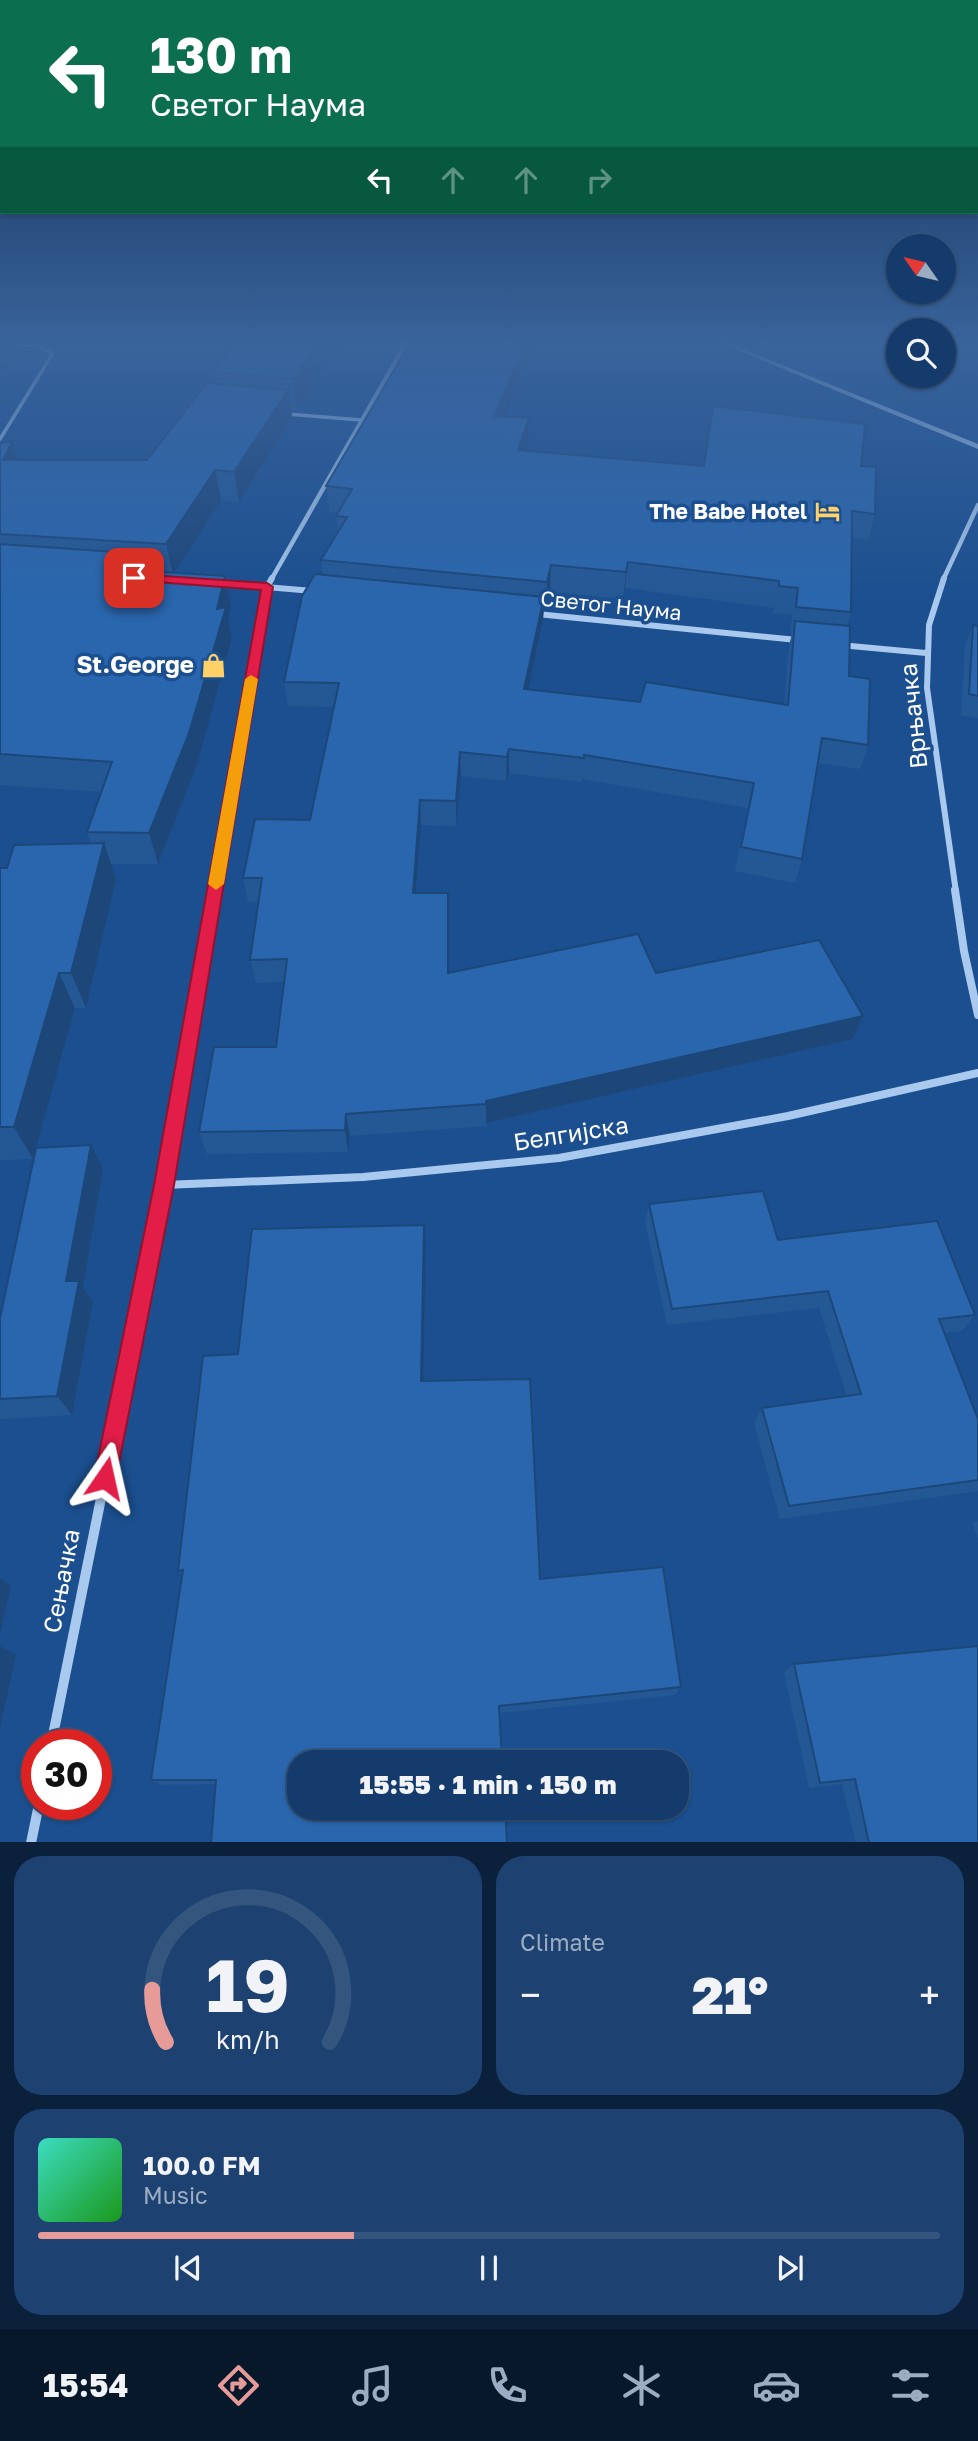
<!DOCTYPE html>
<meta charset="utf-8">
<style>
:root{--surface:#143b6b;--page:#1d4271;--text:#f1f3f6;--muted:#9dadc1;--line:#33557e;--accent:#e69b98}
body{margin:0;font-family:"Golos Text",sans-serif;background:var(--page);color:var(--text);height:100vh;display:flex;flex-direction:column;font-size:26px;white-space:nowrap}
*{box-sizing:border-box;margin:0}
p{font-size:23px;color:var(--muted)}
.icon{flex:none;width:38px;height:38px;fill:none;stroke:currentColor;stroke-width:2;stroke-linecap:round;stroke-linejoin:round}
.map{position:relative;height:1842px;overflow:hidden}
.drawer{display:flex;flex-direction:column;gap:14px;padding:14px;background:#0b203b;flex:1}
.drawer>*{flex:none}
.guide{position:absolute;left:0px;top:0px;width:978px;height:214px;box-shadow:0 2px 5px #0004,0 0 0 2px var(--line);background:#0b6e4f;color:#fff;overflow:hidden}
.needle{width:46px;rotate:304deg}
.buttons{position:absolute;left:886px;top:234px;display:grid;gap:14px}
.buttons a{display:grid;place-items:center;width:70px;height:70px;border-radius:50%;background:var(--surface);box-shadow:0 2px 5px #0004,0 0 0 2px var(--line);font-size:35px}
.speed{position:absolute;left:21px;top:1729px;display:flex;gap:14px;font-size:35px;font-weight:700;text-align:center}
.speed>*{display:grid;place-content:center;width:91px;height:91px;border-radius:50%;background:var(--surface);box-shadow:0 2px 5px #0004,0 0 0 2px var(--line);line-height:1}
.speed .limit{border:10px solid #d22;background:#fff;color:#111}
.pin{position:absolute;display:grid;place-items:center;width:60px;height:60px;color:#fff;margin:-30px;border-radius:14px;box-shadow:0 4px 10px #0006}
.me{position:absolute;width:77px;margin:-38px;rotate:11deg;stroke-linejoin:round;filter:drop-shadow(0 0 5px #0008)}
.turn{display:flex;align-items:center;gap:24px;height:147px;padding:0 35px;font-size:32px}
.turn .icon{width:91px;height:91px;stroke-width:2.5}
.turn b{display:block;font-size:49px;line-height:60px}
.lanes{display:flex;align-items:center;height:66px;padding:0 35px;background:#0003;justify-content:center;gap:35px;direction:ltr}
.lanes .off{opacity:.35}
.big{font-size:52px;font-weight:800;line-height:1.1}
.drawer .widget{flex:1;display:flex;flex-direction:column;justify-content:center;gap:10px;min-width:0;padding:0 24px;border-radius:28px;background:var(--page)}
.drawer .dial{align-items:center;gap:0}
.dial svg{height:182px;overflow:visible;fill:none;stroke:var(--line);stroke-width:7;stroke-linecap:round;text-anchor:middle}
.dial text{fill:var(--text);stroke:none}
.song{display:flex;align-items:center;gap:21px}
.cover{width:84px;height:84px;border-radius:10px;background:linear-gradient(135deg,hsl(170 70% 55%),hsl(120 70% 35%))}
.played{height:7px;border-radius:4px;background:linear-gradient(90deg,var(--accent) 35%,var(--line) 35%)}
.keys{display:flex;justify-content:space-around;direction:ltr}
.heat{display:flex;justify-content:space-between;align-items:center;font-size:38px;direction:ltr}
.drawer .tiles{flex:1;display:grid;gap:14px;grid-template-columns:1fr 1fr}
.widget:last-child{grid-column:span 2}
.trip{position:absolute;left:287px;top:1750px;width:402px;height:70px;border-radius:28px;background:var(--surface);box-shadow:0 2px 5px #0004,0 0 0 2px var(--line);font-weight:800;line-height:70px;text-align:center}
.tabs{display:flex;height:112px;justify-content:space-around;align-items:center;background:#08182b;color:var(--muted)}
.tabs .icon{width:49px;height:49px}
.tabs .selected{color:var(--accent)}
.tabs b{font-size:32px;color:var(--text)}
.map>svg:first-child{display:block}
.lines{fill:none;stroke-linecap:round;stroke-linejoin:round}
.service{stroke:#a9c9ee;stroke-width:3.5}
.minor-far3{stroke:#a9c9ee;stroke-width:4.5}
.minor-far2{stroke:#a9c9ee;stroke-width:6}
.minor-far1{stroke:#a9c9ee;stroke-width:8}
.minor{stroke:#a9c9ee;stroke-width:10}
.tertiary{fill:#a9c9ee;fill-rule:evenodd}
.wall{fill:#245895;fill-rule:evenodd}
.shaded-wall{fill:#1d4779}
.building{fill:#2a66ad;stroke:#1d4779;stroke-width:2}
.route{fill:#e11d48;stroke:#92132f;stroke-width:2}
.slow{fill:#f59e0b}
.labels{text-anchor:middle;stroke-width:7;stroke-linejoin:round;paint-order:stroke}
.far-poi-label{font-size:21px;font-weight:bold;fill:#fff;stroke:#1b4f8f;text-anchor:end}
.far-street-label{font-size:21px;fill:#fff;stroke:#1b4f8f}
.poi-label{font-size:24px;font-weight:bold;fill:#fff;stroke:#1b4f8f;text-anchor:end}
.street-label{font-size:24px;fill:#fff;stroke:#1b4f8f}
</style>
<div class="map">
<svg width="978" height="1843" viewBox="0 0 978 1843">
<rect width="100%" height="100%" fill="#1b4f8f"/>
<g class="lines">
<path class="service" d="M0 345H35L53 353 0 439
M287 414 361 420"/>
<path class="minor-far3" d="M271 580 406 343
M943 580 978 505"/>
<path class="minor-far2" d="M944 578 929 625 927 688 956 892
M220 583 313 591
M537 614 797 640
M840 645 926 653
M214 892 267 587 272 578"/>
<path class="minor-far1" d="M955 890 964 951 978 1015
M164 1185 363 1177 559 1158 788 1116 978 1073
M140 1303 164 1185 215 890"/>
<path class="minor" d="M51 1745 141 1301
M31 1843 39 1804"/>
<path class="tertiary" d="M720 343H728L978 444V449Z"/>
</g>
<path class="wall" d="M230 343H340L297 410 291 409 292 418 239 502 221 500 174 572 225 576 231 607 228 619 232 638 197 765 158 864H111L116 879 86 1008H75L33 1159 0 1160V868H7L91 843 87 832 102 792 0 785V443L12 442 17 460H147L215 383 213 372 231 348Z
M410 343H535L504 417 528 444 526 450 704 466H861L875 514 868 540 852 538 851 612 847 626 849 676 868 745 860 769 818 763 802 859 795 883 735 871 748 808 582 779V782L509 773 506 781 461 776 456 826 421 825 416 893H448L449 973H656L853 1039 486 1123V1126L350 1136 348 1152 207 1154 199 1132 276 1047 284 982 256 983 250 960 259 902 248 901 243 878 310 820 334 707 288 706 284 682 323 575 321 560 338 532 336 516 338 513 329 512 326 486ZM625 588 774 608 773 613 792 615 790 634H792L789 645 784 704 640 702 528 689 543 620 544 609H546L550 592 623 599Z
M943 343H978V365L952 366 943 356Z
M973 625 978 626V718L961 715 965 646Z
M103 1169 83 1287 93 1302 72 1415 0 1419V1318Z
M649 1204 778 1240 975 1315 962 1331 945 1333 978 1419V1491L780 1519 754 1423 762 1408 847 1396 819 1308 667 1325 645 1222Z
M424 1225 426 1242 423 1381 540 1579 681 1687 675 1695 500 1713 215 1784 162 1785 151 1780 182 1576 178 1571 238 1354Z
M978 1520V1539L973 1524Z
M794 1664 978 1843H856L842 1784 809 1788 784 1672Z"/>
<path class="shaded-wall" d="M0 343H16L18 349 0 379Z
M318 343H340L297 410 294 379Z
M525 343H535L494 441V416Z
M288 390 292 418 239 502 234 472Z
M529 418 528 444 518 475V450Z
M12 442 21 472 3 460Z
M215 470 221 500 173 575 166 544Z
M159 555 166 585 148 571Z
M628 562 625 588 623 599 626 572Z
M551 565 550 592 546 609 547 582Z
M225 576 231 607 228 619 232 638 197 765 158 864 149 833 217 609Z
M544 597 543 620 523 713 524 689Z
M509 749V773L506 781 507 757Z
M460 752 461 776 456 826V801Z
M420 800 421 825 414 917 413 893Z
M104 843 116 879 86 1008 71 973Z
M448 893 449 916V996L448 973Z
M59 973 75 1008 33 1159 14 1127Z
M863 1016 853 1039 486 1123V1101Z
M346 1114 350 1136 348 1152 345 1130Z
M91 1145 103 1169 83 1287 93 1302 72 1415 57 1396 66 1281Z
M424 1225 426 1242 423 1396 421 1381Z
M0 1578 11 1586 0 1633Z
M0 1646 16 1655 0 1728Z"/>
<path class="building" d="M236 343H318L294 379 213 372Z
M410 343H525L494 416 529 418 518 450 704 466 713 406 865 424 861 466 876 467 875 514 852 511 851 612 796 607 798 588 779 586V581L628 562 626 572 551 565 547 582 321 560 347 517 336 516 352 489 326 486Z
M207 383 288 390 234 472 215 470 166 544 0 534V443L12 442 3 460H147Z
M0 544 159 555 148 571 225 576 217 609 226 607 189 733 149 833 87 832 112 762 0 754Z
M315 574 544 597 524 689 640 702 646 682 788 705 795 621 850 626 849 676 870 679 868 745 822 738 802 859 741 847 754 783 584 755V758L509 749 507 757 460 752 456 801 420 800 413 893H448V973L638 934 656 973 819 940 863 1016 486 1101V1104L346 1114 345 1130 199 1132 214 1047H276L287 959 250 960 262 878H243L255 819 310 820 339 683 284 682 302 596Z
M973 625 978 626V696L969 694Z
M104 843 71 973H59L14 1127H0V868H7L14 845Z
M91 1145 66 1281H79L57 1396 0 1399V1318L36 1148Z
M763 1191 778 1240 937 1221 975 1315 939 1319 978 1419V1480L789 1506 762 1408 861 1394 828 1291 672 1309 649 1204Z
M424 1225 421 1381 530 1379 540 1579 663 1567 681 1687 499 1706 502 1762H299V1808H505L507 1843H211L216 1780H151L183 1570 178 1571 203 1356 238 1354 252 1229Z
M978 1646V1843H869L855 1779 820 1783 794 1664Z"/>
<linearGradient id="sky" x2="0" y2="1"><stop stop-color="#0f2b4f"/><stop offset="0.57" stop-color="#39639b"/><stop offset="1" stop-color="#39639b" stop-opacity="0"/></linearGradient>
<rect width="978" height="601" fill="url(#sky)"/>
<path class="route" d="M134 574 267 583 273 587 174 1185 116 1478 113 1486 105 1489 97 1486 94 1478 154 1185 261 590 129 580 128 578Z"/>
<path class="slow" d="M251 675 258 679 224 884 216 890 208 884 245 679Z"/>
<defs>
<symbol id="hotel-bare" viewBox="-9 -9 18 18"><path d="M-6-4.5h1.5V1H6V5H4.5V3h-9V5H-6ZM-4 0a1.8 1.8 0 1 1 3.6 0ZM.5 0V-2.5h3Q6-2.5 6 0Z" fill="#ffd166" stroke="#1b4f8f" stroke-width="2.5" paint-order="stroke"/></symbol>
<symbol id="shop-bare" viewBox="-9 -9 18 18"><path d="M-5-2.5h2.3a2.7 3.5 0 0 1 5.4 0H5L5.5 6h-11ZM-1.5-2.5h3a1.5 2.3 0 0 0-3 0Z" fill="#ffd166" stroke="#1b4f8f" stroke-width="2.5" paint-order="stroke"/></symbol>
</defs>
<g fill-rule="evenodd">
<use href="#hotel-bare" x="810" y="494" width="35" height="35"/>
<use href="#shop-bare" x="196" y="648" width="35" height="35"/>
</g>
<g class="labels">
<g class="far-poi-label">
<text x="807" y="519">The Babe Hotel</text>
</g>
<g class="far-street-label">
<text transform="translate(611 606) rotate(6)" y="7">Светог Наума</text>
</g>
<g class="poi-label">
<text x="194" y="673">St.George</text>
</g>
<g class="street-label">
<text transform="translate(914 716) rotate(-96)" y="8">Врњачка</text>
<text transform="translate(571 1134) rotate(-9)" y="8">Белгијска</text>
<text transform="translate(62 1581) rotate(-79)" y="8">Сењачка</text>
</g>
</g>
</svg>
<div class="buttons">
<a><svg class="needle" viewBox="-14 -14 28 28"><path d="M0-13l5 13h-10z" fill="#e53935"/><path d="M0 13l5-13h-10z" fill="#9dadc1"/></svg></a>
<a><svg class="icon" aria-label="search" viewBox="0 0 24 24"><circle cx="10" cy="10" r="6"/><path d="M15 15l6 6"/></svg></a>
</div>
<div class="speed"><div class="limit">30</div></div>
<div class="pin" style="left:134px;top:578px;background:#d93025"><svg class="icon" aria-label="arrive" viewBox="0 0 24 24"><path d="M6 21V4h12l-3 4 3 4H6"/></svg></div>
<svg class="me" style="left:105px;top:1478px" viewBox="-20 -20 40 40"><path d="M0-17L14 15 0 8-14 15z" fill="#e11d48" stroke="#fff" stroke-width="4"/></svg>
<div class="trip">15:55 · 1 min · 150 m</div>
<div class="guide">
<div class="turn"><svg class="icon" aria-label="left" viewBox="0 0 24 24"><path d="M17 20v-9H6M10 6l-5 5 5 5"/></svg><div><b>130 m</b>Светог Наума</div></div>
<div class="lanes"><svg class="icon" aria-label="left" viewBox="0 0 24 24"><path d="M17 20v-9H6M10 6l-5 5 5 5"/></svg><svg class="icon off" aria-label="ahead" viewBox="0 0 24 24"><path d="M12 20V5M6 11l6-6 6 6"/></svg><svg class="icon off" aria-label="ahead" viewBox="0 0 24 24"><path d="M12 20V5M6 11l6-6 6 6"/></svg><svg class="icon off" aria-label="right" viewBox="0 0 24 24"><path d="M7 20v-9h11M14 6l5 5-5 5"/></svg></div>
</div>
</div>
<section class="drawer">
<div class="tiles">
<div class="widget dial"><svg viewBox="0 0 100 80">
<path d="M14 69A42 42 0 1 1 86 69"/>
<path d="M14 69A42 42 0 0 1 8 46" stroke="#e69b98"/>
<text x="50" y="56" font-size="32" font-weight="700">19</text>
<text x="50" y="72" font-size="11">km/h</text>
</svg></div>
<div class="widget"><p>Climate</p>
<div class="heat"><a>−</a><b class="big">21°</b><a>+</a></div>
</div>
<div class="widget">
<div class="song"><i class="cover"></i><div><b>100.0 FM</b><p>Music</p></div></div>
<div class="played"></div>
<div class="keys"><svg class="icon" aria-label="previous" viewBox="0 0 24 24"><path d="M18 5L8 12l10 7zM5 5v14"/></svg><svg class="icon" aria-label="pause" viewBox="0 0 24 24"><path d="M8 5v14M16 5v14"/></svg><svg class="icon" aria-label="next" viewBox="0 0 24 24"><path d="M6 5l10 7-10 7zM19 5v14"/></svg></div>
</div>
</div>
</section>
<nav class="tabs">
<b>15:54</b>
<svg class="icon selected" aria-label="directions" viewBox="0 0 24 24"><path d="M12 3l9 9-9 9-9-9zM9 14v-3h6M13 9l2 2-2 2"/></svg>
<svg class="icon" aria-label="music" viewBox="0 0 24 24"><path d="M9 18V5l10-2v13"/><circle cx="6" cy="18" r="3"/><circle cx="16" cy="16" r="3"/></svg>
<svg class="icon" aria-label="phone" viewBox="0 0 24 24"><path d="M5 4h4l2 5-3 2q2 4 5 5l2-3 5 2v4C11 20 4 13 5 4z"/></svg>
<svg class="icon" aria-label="climate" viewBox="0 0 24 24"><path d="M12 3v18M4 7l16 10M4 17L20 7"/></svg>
<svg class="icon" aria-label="car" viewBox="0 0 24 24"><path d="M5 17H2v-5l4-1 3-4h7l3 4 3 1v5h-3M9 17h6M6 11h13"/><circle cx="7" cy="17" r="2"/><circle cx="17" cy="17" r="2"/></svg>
<svg class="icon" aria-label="filters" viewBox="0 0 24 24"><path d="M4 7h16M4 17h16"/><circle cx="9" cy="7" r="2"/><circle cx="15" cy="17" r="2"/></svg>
</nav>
